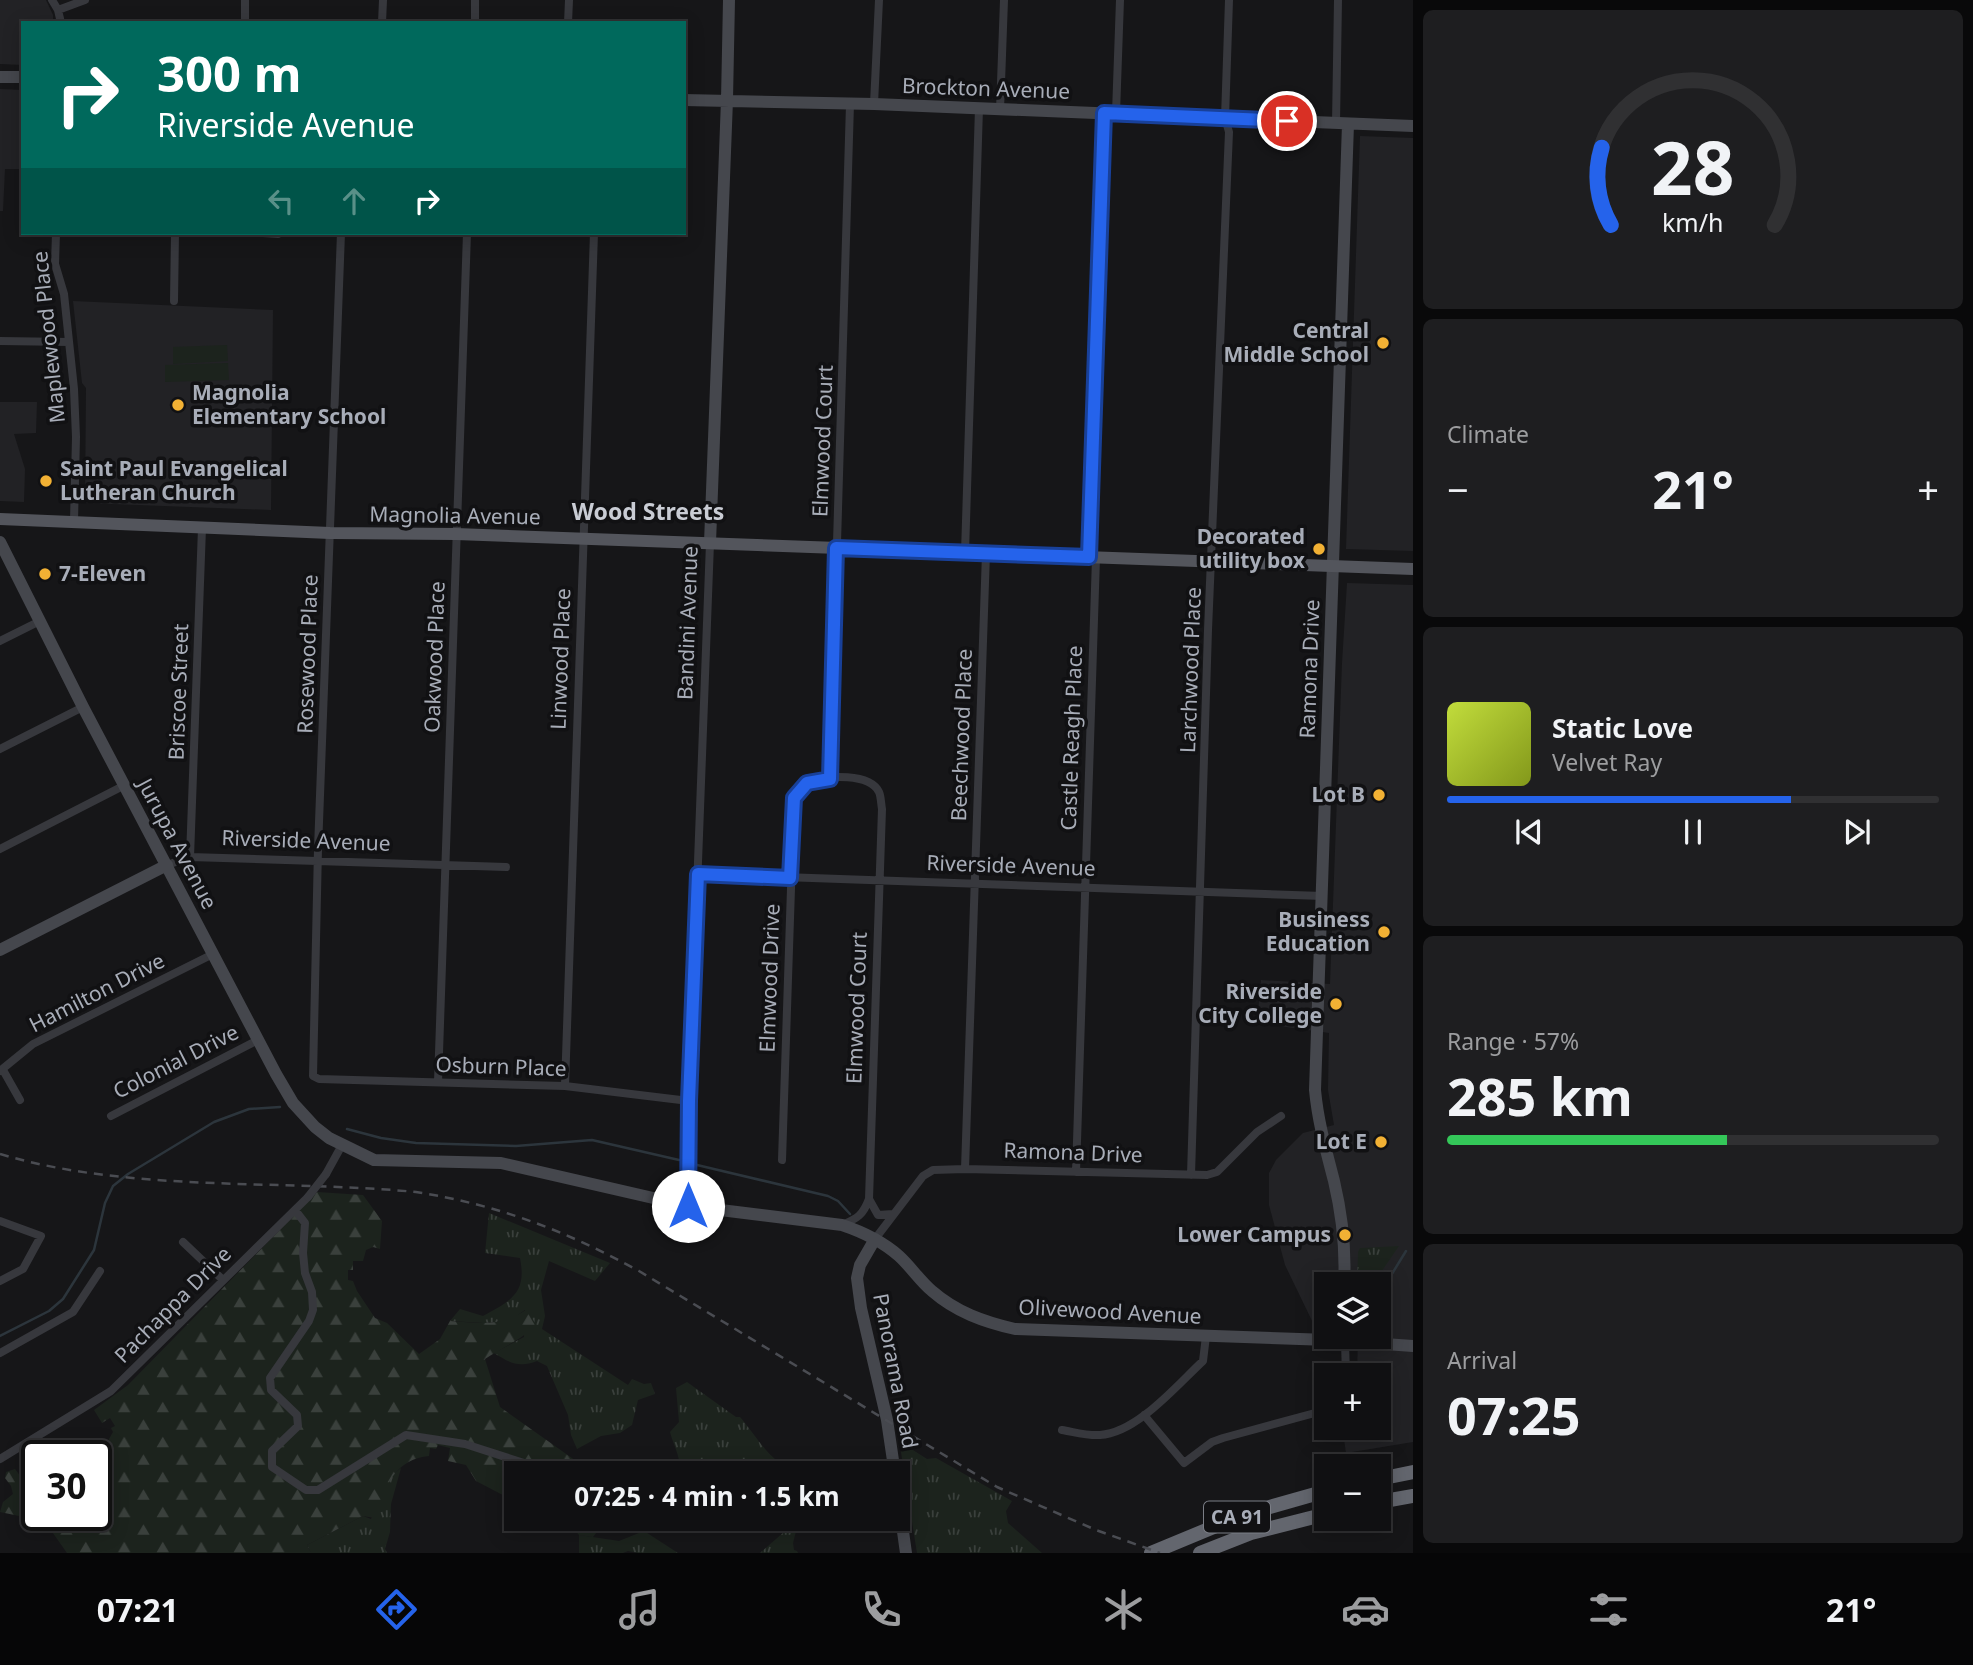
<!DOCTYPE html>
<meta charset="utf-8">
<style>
:root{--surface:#101012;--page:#1e1e20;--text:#f1f3f6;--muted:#9c9d9f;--line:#303032;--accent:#2563eb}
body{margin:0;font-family:"Noto Sans",sans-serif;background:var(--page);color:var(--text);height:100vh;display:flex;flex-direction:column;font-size:26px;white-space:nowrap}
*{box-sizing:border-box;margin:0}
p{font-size:23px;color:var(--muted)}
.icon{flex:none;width:38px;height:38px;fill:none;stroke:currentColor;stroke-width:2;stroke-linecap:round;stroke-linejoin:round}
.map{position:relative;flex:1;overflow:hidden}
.details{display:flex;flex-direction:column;gap:10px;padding:10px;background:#09090a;width:560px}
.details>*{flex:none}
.hud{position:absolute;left:21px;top:21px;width:665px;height:214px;border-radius:0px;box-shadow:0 4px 18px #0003,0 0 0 2px var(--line);background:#00695c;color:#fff;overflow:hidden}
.tools{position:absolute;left:1314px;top:1272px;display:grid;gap:14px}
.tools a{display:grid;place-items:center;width:77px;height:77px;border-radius:0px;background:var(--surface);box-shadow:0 4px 18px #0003,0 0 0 2px var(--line);font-size:35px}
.speed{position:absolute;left:21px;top:1440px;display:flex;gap:14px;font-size:35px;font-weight:700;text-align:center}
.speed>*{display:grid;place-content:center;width:91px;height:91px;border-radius:50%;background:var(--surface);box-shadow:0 4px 18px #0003,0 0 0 2px var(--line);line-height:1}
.speed .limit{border:4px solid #111;border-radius:10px;background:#fff;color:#111}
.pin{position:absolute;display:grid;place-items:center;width:60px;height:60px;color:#fff;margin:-30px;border:4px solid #fff;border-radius:50%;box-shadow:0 2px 7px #0007}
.me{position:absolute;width:77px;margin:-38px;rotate:0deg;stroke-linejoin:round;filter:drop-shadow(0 0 5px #0008)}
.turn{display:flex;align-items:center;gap:24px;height:147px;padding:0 21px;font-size:32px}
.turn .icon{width:91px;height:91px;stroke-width:2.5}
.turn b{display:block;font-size:49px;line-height:60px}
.lanes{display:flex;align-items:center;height:66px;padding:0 21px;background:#0003;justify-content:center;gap:35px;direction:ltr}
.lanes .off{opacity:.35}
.big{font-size:52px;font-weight:700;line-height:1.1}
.details .widget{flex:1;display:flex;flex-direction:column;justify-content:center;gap:10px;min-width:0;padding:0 24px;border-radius:10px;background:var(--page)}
.details .dial{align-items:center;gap:0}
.dial svg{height:182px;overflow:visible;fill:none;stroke:var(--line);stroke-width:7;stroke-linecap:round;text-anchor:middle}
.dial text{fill:var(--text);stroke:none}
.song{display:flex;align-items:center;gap:21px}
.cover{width:84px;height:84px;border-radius:10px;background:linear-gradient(135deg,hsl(70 70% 55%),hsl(70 70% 35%))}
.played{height:7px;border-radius:4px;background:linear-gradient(90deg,var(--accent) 70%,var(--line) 70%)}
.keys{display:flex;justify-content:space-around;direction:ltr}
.heat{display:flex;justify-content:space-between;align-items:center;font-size:38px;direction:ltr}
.charge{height:10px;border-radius:5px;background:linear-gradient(90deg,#34c759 57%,var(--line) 0)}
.trip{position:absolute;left:504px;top:1461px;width:406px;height:70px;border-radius:0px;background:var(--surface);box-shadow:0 4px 18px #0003,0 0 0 2px var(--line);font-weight:700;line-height:70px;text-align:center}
.tab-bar{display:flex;height:112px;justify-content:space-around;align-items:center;background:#060607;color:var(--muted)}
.tab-bar .icon{width:49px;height:49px}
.tab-bar .active{color:var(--accent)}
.tab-bar b{font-size:32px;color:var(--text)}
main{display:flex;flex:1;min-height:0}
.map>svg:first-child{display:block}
.built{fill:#222225}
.grass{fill:url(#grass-tufts)}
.forest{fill:url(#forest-firs)}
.garden{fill:#1c231d}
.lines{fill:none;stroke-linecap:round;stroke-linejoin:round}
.stream{stroke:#2c353c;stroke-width:2.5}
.street{stroke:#37383d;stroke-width:8}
.secondary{stroke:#45474d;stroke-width:12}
.primary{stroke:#53555c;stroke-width:12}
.highway{stroke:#63666e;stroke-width:14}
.rail{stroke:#4a4c52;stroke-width:2.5;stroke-dasharray:9 7;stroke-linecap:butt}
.street-bridge{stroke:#37383d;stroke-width:8}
.route-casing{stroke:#184099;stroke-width:18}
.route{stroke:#2563eb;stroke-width:12}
.poi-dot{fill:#f2b134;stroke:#111113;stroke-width:2.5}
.labels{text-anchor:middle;stroke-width:7;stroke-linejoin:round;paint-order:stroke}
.shield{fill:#111113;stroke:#7b7e86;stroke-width:2}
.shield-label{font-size:19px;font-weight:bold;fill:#a8adb8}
.street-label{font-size:21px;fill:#a8adb8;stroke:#111113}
.poi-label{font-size:21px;font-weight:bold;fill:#a8adb8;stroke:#111113;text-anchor:end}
.neighbourhood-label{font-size:23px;font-weight:bold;fill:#c9ccd4;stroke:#111113}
</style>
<main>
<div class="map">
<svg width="1413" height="1553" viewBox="0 0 1413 1553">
<defs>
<pattern id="grass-tufts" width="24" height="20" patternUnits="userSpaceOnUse" patternTransform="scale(1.75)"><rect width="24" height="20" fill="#1c231d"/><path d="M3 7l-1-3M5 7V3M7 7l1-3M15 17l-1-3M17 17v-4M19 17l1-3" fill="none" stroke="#3a403c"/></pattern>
<pattern id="forest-firs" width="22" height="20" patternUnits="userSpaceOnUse" patternTransform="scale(1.75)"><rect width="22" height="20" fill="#1c231d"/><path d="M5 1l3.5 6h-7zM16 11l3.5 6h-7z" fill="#3a403c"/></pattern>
</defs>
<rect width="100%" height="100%" fill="#161618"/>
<path class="built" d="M0 0H46L53 15V23H23V65L0 64Z
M0 89 23 90V169H5L3 211H0Z
M1360 136 1413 138V551L1346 549Z
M73 301 273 310 271 510 85 503 86 388 82 383Z
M0 402H37L36 433 14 434 25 469 24 502 0 501Z
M1347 583 1413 585V1442L1346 1453 1343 1432 1349 1428H1379V1376L1357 1375 1358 1337H1379V1284H1326V1325L1325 1327H1315L1285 1265 1269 1205V1173L1276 1160 1303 1133 1334 1125 1328 1090 1329 1033 1257 1023 1261 980 1330 984 1342 663Z"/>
<path class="grass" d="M489 1213 610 1263 595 1281 549 1261 541 1290 545 1316 542 1329 628 1385 632 1379 644 1384 651 1383 655 1394 638 1400 632 1425 620 1433 601 1436 577 1449 571 1435 568 1415 547 1366 537 1361C519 1368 510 1363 494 1353L524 1337 525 1310 509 1321 484 1323 450 1321 460 1309 483 1316C512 1300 527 1293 520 1258L485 1253Z
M1399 1246 1373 1284H1357L1358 1252 1360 1248Z
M687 1382 736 1417H740C756 1435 773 1468 799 1471L800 1473H679C682 1459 674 1447 670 1432L679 1422 676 1388Z
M903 1448 913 1450 927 1459 936 1458 1012 1501 1006 1511 1008 1523 1042 1553H917L901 1452Z
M401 1468 391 1504 390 1532 385 1549 387 1553H311L307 1545 363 1516 371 1519 390 1477Z
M786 1519H799L793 1543 794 1550 797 1551 798 1553H760L792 1525Z
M644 1531 678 1553H638L628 1551 623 1553H579V1535L619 1541Z"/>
<path class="forest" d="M317 1192 363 1195 382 1221 380 1249 373 1247 366 1250 363 1261H353V1270H348V1280L353 1281 357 1291 375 1318 387 1323 419 1354 440 1339 450 1321C481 1323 499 1327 526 1310L536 1324C522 1340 503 1347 485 1359L500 1407 593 1473 611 1464 637 1460 648 1473 516 1474V1502L476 1481 466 1465 448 1461 450 1448 438 1445 436 1449 430 1448 429 1456C398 1458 382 1486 380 1514L375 1518 363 1516 307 1545 311 1553H67L41 1516H96V1460L102 1458 99 1453 109 1446V1439L113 1432 111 1428 115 1426 110 1418 102 1423 94 1410 128 1385Z
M15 1469 21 1477 24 1492 37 1488V1514L24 1517 0 1512 3 1502 13 1494 11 1486 5 1478 6 1472Z
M566 1519H607L593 1537 579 1535Z"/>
<path class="garden" d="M227 345 228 361 173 364V347Z
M228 363 229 380 165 382V365Z"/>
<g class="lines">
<path class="stream" d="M347 1129 381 1138 416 1143 516 1146 592 1140 679 1160
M697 1165 828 1196 838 1201 850 1214
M1379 1295 1406 1251
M0 1336 49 1311 63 1299 94 1250 105 1203 113 1186 128 1174 214 1122 249 1109 280 1107"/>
<path class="street" d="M52 0 58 10 61 23
M58 10 85 0
M245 23V0
M382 23 383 0
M475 23V0
M568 23 569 0
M874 104 879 0
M1000 110 1004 0
M1116 113 1120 0
M1336 123 1338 0
M56 233 55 264 64 294 74 389 76 437 74 521
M263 233 278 234
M341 233 318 849 313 1076 319 1079 565 1086 689 1101
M174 301 175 233
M0 341 69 342
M965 553 979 108
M1089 557 1104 113
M0 641 40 621
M0 749 83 707
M830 779 850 104
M0 849 125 785
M190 857 202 528
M167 865 190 857 506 867
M698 874 1323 896
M3 1070 20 1100
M0 1071 33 1044 213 954
M438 1082 467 233
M565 1086 594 233
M111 1116 258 1040
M782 1160 794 798C799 791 803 786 810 782 827 775 870 773 879 792 881 796 881 804 882 809L869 1199C863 1215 858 1218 842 1225
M965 1169 986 553
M1076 1172 1096 558
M326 1174 342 1145
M1191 1175 1208 630 1229 132 1225 118 1229 0
M869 1199 878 1215 893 1214
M688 1206 689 1101 710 543
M295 1210 305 1223 303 1253 305 1273 312 1292 313 1310 309 1321 270 1378 271 1390 297 1415 298 1426 272 1451V1467L306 1490H318L406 1435 465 1444 524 1463H548
M0 1221 41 1236 23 1269 0 1281
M875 1239 923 1176 933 1170 965 1169 1207 1175 1217 1172 1257 1132 1281 1116
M183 1242 223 1280
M1345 1342 1346 1376
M0 1353 73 1312 100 1271
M1144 1415 1184 1463 1212 1442 1223 1438 1326 1410
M1062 1430C1074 1432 1088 1436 1100 1435 1137 1433 1177 1385 1203 1361L1206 1336
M0 1459 111 1391 308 1197"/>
<path class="secondary" d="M0 77H23
M684 100 874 104 1413 126
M0 542 83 707 276 1074 293 1103 315 1127 329 1138 374 1160 501 1163 688 1206 842 1225C863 1232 882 1241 899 1256 911 1267 920 1281 932 1291 956 1312 984 1322 1015 1329L1329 1340 1413 1346
M710 543 727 100 729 0
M0 950 167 865
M875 1239 860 1265 857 1278 861 1308 887 1420 895 1474
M1344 1284C1346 1250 1342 1215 1334 1181 1326 1150 1318 1122 1315 1090L1348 124
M898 1496 906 1553"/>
<path class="primary" d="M0 519 330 533 456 534 1413 569"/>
<path class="highway" d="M1379 1479 1413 1472
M1379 1502 1413 1496
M1151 1553 1245 1514 1326 1491
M1200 1553 1251 1533 1326 1514"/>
<path class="rail" d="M0 1154C131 1193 280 1179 416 1192 499 1205 566 1231 639 1271L997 1487 1096 1530 1160 1553"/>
<path class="street-bridge" d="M308 1197 326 1174"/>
</g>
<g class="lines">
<defs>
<path id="route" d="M688 1206 689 1101 698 874 790 878 794 798 807 783 830 779 836 548 1089 557 1104 113 1287 121"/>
</defs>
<use href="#route" class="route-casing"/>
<use href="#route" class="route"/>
</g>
<g class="poi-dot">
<circle cx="1383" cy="343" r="7"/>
<circle cx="178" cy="405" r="7"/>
<circle cx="46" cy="481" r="7"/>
<circle cx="1319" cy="549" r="7"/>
<circle cx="45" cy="574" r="7"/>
<circle cx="1379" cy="795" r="7"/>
<circle cx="1384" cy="932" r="7"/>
<circle cx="1336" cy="1004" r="7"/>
<circle cx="1381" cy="1142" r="7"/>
<circle cx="1345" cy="1235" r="7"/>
</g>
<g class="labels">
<rect class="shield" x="1204" y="1501.5" width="66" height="31" rx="5"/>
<g class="shield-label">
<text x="1237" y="1524">CA 91</text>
</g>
<g class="street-label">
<text transform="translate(986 89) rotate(2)" y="7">Brockton Avenue</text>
<text transform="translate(49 337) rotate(-96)" y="7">Maplewood Place</text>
<text transform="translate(823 441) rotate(-88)" y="7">Elmwood Court</text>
<text transform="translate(455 516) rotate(1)" y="7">Magnolia Avenue</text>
<text transform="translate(688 623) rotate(-88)" y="7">Bandini Avenue</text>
<text transform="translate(308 654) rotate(-88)" y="7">Rosewood Place</text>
<text transform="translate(435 657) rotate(-88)" y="7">Oakwood Place</text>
<text transform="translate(561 659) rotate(-88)" y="7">Linwood Place</text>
<text transform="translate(1310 669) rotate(-88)" y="7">Ramona Drive</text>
<text transform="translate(1191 670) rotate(-88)" y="7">Larchwood Place</text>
<text transform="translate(179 692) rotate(-88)" y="7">Briscoe Street</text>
<text transform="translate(962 735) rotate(-88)" y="7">Beechwood Place</text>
<text transform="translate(1072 738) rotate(-88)" y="7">Castle Reagh Place</text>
<text transform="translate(306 841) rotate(2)" y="7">Riverside Avenue</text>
<text transform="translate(177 844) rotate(62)" y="7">Jurupa Avenue</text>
<text transform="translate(1011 866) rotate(2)" y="7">Riverside Avenue</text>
<text transform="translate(770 978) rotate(-88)" y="7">Elmwood Drive</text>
<text transform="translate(97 993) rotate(-27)" y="7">Hamilton Drive</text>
<text transform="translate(857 1008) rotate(-88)" y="7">Elmwood Court</text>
<text transform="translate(176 1062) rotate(-27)" y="7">Colonial Drive</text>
<text transform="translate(501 1067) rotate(2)" y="7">Osburn Place</text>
<text transform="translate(1073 1153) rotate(2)" y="7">Ramona Drive</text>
<text transform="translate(173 1305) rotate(-45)" y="7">Pachappa Drive</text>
<text transform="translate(1110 1312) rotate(3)" y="7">Olivewood Avenue</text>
<text transform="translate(895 1371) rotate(79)" y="7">Panorama Road</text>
</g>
<g class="poi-label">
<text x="1369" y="338">Central<tspan x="1369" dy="24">Middle School</tspan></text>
<text x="192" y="400" text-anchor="start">Magnolia<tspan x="192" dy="24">Elementary School</tspan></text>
<text x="60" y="476" text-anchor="start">Saint Paul Evangelical<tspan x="60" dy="24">Lutheran Church</tspan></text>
<text x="1305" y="544">Decorated<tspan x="1305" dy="24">utility box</tspan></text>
<text x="59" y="581" text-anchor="start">7-Eleven</text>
<text x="1365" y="802">Lot B</text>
<text x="1370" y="927">Business<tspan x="1370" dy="24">Education</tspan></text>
<text x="1322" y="999">Riverside<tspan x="1322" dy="24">City College</tspan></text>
<text x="1367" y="1149">Lot E</text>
<text x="1331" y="1242">Lower Campus</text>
</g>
<g class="neighbourhood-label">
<text x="648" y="520">Wood Streets</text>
</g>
</g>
</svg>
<div class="tools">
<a><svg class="icon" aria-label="layers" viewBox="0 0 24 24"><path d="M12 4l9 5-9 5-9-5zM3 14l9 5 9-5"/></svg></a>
<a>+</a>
<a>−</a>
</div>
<div class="speed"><div class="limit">30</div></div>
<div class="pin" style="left:1287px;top:121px;background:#d93025"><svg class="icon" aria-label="arrive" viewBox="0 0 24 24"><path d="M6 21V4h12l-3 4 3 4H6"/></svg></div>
<svg class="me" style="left:688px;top:1206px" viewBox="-20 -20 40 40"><circle r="19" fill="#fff"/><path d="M0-13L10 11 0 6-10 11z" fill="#2563eb"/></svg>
<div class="trip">07:25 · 4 min · 1.5 km</div>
<div class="hud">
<div class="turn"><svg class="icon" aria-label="right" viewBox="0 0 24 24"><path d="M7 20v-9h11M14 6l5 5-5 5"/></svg><div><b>300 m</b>Riverside Avenue</div></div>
<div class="lanes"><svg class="icon off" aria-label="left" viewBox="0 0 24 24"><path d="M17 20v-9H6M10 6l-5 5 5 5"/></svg><svg class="icon off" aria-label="ahead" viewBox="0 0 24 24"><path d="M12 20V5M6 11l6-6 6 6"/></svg><svg class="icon" aria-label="right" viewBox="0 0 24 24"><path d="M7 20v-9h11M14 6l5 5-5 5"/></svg></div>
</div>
</div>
<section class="details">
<div class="widget dial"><svg viewBox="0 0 100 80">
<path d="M14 69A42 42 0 1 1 86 69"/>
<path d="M14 69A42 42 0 0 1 10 35" stroke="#2563eb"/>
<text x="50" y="56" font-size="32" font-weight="700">28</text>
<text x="50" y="72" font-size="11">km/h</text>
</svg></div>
<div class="widget"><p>Climate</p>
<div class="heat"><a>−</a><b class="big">21°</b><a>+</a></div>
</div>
<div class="widget">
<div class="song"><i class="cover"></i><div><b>Static Love</b><p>Velvet Ray</p></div></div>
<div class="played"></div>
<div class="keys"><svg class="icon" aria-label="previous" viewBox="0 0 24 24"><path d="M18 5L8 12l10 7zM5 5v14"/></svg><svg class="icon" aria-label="pause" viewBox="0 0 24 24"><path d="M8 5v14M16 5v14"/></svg><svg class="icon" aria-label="next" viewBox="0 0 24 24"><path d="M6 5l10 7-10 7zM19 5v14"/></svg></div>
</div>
<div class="widget"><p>Range · 57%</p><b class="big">285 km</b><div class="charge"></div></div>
<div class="widget"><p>Arrival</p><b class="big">07:25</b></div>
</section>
</main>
<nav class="tab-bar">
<b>07:21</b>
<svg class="icon active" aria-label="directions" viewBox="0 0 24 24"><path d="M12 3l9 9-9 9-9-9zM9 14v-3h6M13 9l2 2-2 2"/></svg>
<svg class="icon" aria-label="music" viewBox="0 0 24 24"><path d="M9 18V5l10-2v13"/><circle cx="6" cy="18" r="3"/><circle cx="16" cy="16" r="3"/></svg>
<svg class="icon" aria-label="phone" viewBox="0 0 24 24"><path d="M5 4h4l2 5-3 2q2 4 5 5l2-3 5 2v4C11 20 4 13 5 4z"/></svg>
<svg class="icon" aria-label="climate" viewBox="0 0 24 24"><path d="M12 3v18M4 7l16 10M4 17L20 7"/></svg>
<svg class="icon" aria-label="car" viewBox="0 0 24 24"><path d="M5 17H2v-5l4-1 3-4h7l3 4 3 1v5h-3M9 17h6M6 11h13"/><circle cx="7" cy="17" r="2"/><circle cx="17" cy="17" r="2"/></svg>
<svg class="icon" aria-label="filters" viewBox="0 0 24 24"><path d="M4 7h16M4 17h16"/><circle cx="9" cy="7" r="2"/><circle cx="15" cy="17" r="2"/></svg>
<b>21°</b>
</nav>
